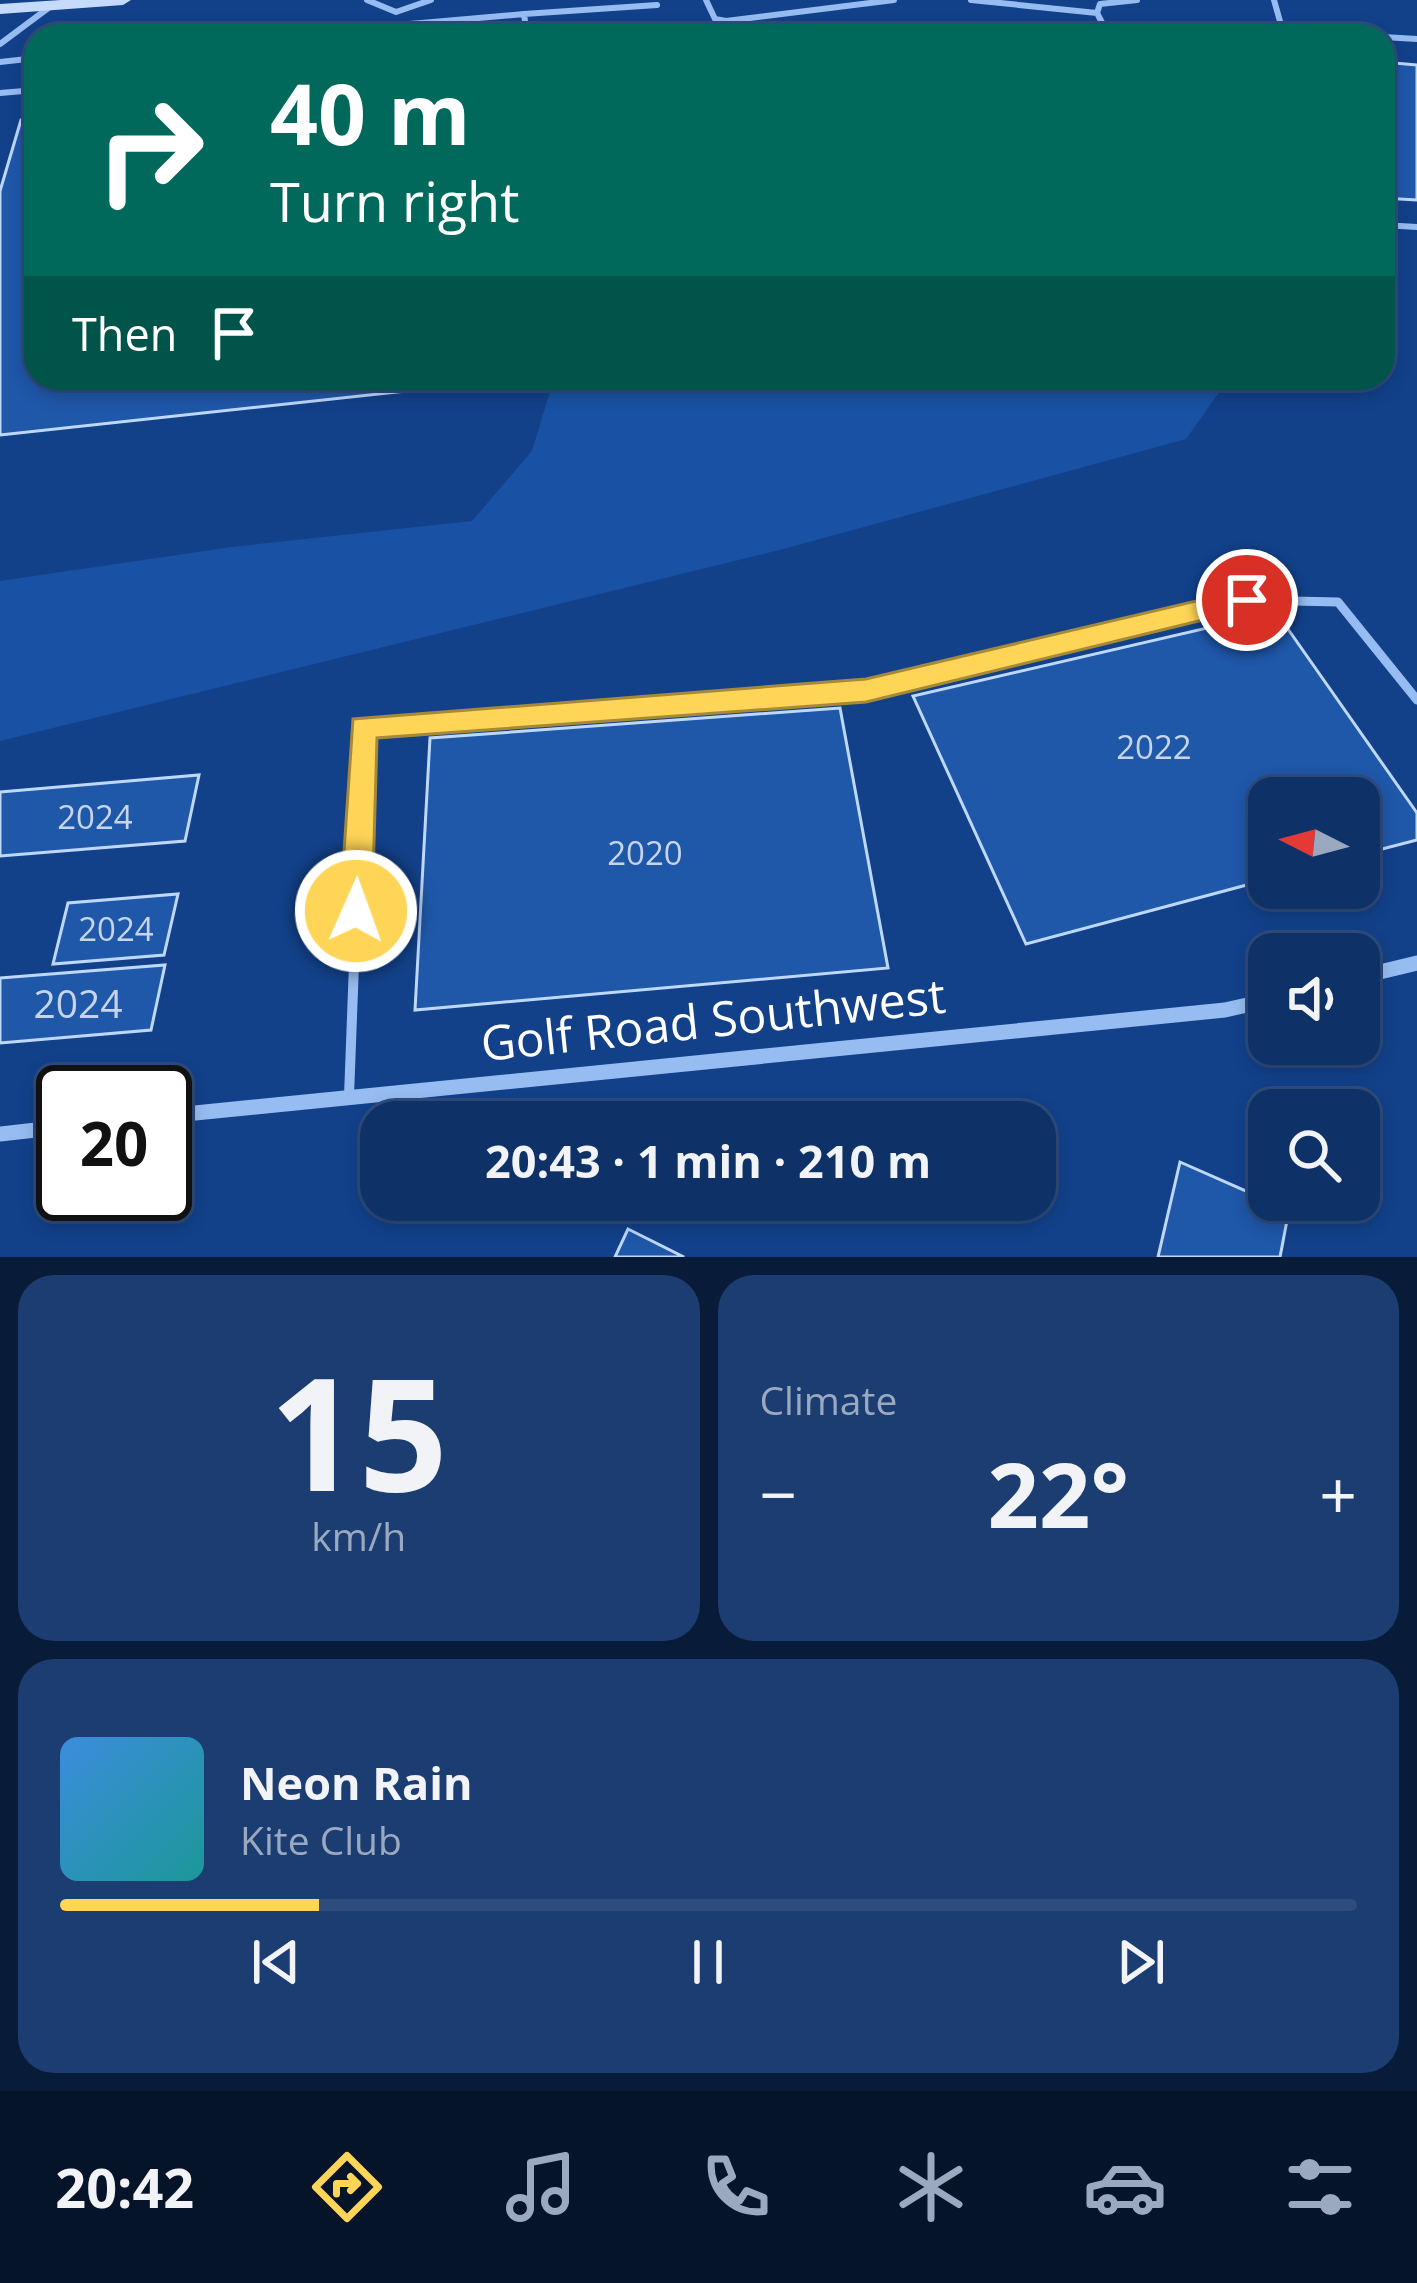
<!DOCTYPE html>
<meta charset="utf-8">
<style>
:root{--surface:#0e3168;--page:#1c3d71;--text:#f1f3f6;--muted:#9ba9c0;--line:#2e4c7c;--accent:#ffd557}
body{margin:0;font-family:"Open Sans",sans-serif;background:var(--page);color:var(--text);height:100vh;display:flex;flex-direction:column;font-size:45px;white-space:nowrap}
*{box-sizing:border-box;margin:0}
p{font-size:39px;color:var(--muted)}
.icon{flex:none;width:66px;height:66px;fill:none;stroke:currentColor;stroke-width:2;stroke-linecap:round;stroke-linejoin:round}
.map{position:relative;height:1257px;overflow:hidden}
.side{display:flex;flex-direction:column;gap:18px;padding:18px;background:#081b39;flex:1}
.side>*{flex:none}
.hud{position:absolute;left:24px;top:24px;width:1371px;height:366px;border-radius:36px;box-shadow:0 6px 18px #0003,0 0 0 3px var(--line);background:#00695c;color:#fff;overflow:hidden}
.needle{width:78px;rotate:276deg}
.buttons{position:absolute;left:1248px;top:777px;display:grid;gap:24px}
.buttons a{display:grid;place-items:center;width:132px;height:132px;border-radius:24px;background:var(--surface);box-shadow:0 6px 18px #0003,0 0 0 3px var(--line);font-size:60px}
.speed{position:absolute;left:36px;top:1065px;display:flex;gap:24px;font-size:60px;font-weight:700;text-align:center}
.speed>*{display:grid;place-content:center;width:156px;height:156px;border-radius:50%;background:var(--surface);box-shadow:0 6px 18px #0003,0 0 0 3px var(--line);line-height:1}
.speed .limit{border:6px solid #111;border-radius:18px;background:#fff;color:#111}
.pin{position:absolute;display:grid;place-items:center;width:102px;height:102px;color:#fff;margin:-51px;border:6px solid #fff;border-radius:50%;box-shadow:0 3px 12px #0007}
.me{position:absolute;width:132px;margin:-66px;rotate:2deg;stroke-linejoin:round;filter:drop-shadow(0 0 9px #0008)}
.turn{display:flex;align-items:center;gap:42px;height:252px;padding:0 48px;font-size:54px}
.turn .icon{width:156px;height:156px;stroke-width:2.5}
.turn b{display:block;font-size:84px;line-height:102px}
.then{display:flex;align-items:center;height:114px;padding:0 48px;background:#0003;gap:24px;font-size:45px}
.big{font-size:90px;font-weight:700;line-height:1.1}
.side .card{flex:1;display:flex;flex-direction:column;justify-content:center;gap:18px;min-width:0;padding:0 42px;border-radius:36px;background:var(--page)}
.side .dial{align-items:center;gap:0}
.dial b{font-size:156px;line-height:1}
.song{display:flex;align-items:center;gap:36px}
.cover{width:144px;height:144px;border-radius:18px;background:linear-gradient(135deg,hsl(210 70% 55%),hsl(180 70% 35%))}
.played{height:12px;border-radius:6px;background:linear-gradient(90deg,var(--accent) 20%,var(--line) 20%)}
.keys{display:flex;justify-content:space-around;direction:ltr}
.heat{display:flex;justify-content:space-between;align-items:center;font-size:66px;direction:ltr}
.side .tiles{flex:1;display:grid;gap:18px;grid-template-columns:1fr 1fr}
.card:last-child{grid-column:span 2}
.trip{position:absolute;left:360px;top:1101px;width:696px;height:120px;border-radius:36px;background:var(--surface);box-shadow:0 6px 18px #0003,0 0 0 3px var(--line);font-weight:700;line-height:120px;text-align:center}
.dock{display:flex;height:192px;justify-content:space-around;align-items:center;background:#06142a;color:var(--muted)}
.dock .icon{width:84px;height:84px}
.dock .on{color:var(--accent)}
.dock b{font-size:54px;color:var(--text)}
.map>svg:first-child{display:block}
.green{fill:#1952a4}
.building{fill:#1f57a9;stroke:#bed8fc;stroke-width:3}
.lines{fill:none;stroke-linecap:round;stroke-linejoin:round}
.lane-far2{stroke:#97bcf1;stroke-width:6}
.lane-far1{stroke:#97bcf1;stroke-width:9}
.lane{stroke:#97bcf1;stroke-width:10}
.street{stroke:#97bcf1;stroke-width:15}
.secondary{fill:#c6dbfc;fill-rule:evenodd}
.route{fill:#ffd557;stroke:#a68a39;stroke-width:3}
.labels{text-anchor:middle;stroke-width:12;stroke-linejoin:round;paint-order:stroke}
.number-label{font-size:33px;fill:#c7d5ea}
.near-number-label{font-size:39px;fill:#c7d5ea}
.near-street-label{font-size:48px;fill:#fff;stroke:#12418a}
</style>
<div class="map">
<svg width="1417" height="1257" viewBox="0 0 1417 1257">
<rect width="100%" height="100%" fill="#12418a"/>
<path class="green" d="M554 378H1229L1186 439 787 548 0 741V581L232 547 472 521 532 451Z"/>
<path class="building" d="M1383 62 1417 65V200L1383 198Z
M36 119V378H526L0 435V191L21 120Z
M1276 612 1417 813V840L1359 855V798H1269V879L1026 944 913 696Z
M840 708 888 968 415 1010 430 738Z
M199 775 185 841 0 856V792Z
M178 894 164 955 53 964 68 903Z
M165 965 151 1030 0 1043V978Z
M1180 1162 1289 1210 1280 1257H1158Z
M628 1229 684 1257H615Z"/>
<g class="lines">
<path class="lane-far2" d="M367 0 396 12 431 0
M706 0 715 19 726 21 894 0
M971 0 1097 13 1109 36
M1274 0 1283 32
M1097 13 1100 4 1137 0
M524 14 657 5
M272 36 524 14 527 36
M1164 36 1234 31 1361 36
M1383 37 1417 39
M0 44 51 6
M0 62 36 58
M0 93 36 90
M1383 225 1417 227"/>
<path class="lane-far1" d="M375 726 866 690 1247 600 1338 602 1417 700"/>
<path class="lane" d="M349 1096 363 727 415 723"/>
<path class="street" d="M1359 977 1417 963
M165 1116 1225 1010 1269 1000
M0 1134 63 1127"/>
<path class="secondary" d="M61 0H131L123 5 0 14V4Z"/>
</g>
<path class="route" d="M1247 589 1256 592V607L866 702 377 738 372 911 368 922 356 926 345 922 340 911 353 719 866 679Z"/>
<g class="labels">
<g class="number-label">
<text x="1154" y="759">2022</text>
<text x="95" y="829">2024</text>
<text x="645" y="865">2020</text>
<text x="116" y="941">2024</text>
</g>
<g class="near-number-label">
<text x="78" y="1018">2024</text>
</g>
<g class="near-street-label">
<text transform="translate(713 1020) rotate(-6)" y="17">Golf Road Southwest</text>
</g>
</g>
</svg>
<div class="buttons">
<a><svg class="needle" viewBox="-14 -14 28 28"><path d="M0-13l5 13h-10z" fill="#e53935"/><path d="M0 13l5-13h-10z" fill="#9ba9c0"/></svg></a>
<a><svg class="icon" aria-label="sound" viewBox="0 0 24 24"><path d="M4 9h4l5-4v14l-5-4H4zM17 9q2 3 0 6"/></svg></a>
<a><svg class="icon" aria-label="search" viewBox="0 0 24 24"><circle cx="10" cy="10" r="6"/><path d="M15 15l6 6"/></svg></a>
</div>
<div class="speed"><div class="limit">20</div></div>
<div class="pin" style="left:1247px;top:600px;background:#d93025"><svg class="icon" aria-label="arrive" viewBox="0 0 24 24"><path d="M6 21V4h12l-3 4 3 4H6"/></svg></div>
<svg class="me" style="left:356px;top:911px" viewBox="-20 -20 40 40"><circle r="17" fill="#ffd557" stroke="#fff" stroke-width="3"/><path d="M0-11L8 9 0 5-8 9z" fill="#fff"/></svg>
<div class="trip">20:43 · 1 min · 210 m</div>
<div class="hud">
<div class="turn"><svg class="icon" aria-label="right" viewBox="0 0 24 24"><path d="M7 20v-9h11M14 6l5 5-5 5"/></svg><div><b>40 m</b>Turn right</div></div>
<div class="then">Then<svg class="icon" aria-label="arrive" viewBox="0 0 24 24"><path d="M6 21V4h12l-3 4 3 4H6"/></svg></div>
</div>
</div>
<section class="side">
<div class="tiles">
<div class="card dial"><b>15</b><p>km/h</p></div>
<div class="card"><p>Climate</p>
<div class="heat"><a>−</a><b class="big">22°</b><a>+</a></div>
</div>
<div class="card">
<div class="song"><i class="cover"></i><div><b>Neon Rain</b><p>Kite Club</p></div></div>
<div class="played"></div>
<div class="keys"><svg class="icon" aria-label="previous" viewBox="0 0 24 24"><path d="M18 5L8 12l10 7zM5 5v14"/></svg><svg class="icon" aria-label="pause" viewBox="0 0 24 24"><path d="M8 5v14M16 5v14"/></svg><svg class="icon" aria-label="next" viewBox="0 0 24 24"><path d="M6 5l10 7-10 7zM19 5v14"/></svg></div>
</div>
</div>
</section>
<nav class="dock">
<b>20:42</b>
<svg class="icon on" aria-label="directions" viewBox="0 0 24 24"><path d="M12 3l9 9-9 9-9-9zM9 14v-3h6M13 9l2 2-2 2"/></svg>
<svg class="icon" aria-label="music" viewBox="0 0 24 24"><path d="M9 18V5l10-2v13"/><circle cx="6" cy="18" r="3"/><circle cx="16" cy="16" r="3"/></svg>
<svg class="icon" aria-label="phone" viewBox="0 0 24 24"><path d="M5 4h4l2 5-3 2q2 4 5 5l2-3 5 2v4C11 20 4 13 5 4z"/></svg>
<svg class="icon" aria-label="climate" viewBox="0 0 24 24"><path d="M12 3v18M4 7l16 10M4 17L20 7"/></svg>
<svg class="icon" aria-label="car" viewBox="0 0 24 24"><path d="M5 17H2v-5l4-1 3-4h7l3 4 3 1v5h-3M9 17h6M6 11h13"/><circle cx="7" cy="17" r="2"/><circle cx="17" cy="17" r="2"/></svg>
<svg class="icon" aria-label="filters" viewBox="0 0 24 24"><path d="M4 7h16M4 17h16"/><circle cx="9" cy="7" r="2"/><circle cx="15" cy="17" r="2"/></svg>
</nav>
